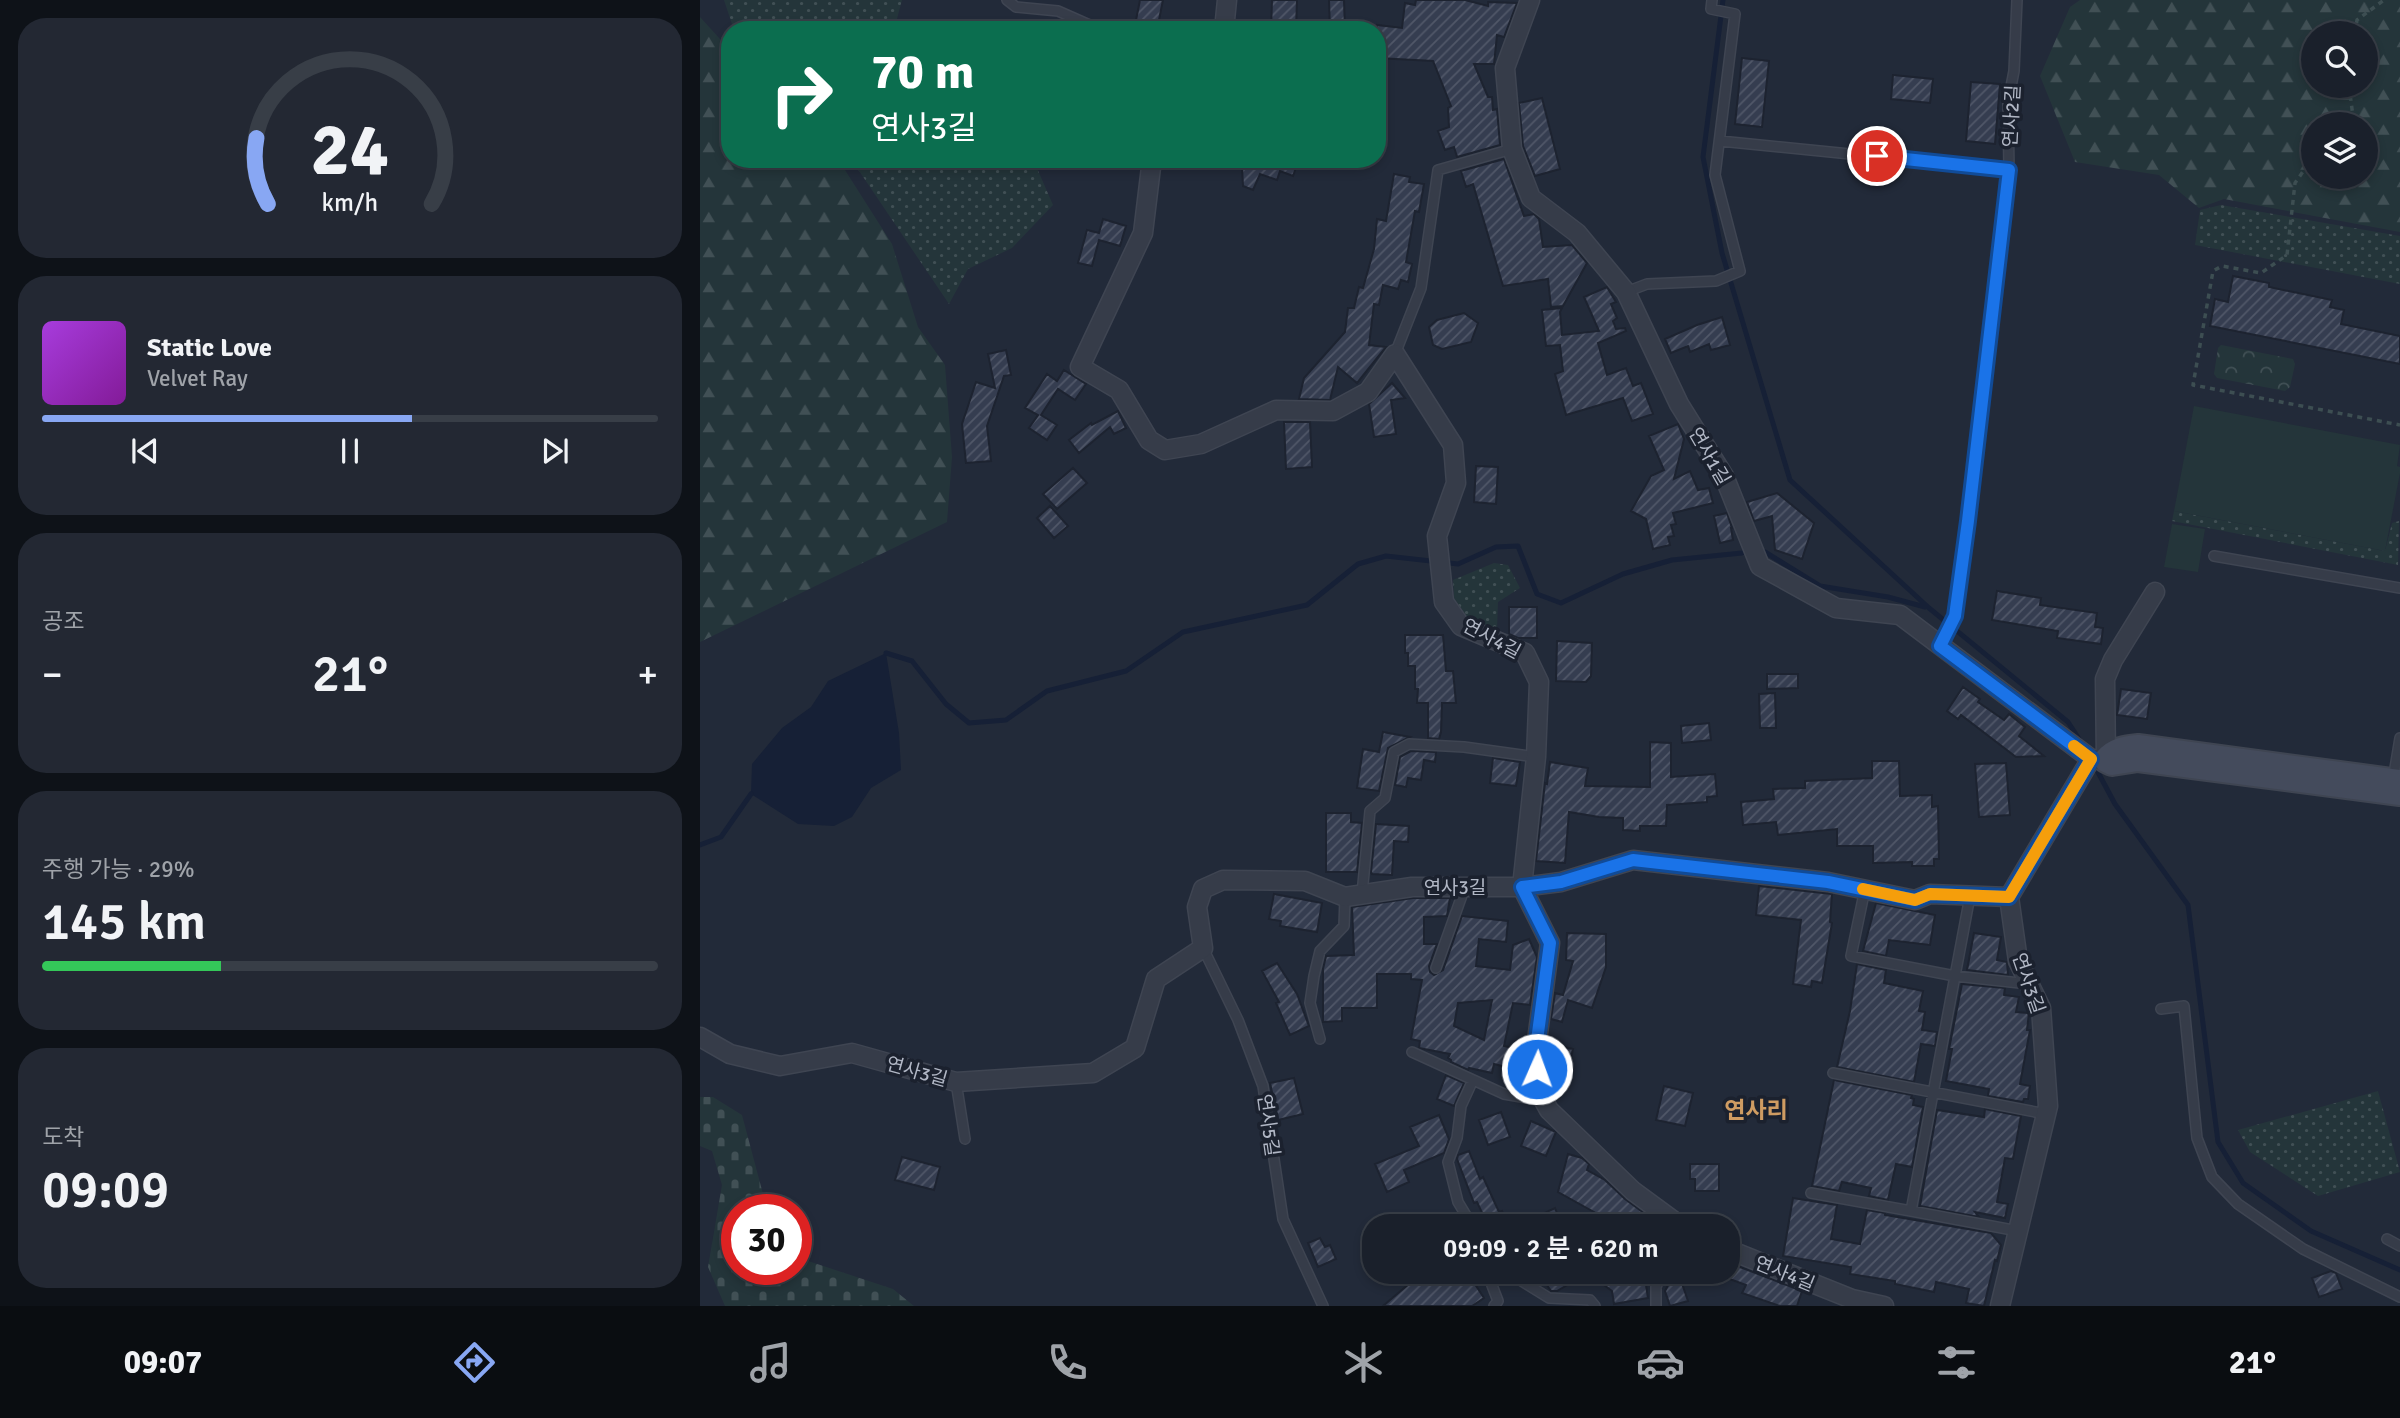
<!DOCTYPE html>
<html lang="ko">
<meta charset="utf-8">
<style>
:root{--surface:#1a202b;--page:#232833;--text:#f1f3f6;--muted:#9fa3a9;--line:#383e47;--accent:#88a7f3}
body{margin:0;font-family:Signika,"Noto Sans KR",sans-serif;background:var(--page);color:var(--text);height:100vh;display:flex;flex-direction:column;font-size:26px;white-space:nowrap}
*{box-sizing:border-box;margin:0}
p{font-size:23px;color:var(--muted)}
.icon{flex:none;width:38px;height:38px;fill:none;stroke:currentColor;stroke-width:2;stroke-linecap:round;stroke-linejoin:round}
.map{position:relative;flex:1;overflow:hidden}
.details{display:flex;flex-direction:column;gap:18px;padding:18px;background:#0e1218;width:700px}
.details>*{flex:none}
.hud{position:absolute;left:21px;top:21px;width:665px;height:147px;border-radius:28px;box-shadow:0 4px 10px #0003,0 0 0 2px var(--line);background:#0b6e4f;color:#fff;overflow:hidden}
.buttons{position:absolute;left:1601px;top:21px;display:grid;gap:14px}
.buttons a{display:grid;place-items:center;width:77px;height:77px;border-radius:50%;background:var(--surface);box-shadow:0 4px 10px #0003,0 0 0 2px var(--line);font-size:35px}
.speed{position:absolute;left:21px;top:1194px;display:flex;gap:14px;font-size:35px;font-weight:700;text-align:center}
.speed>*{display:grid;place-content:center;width:91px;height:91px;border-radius:50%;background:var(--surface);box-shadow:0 4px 10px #0003,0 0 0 2px var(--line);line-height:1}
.speed .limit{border:10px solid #d22;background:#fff;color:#111}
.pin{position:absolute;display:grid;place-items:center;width:60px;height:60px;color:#fff;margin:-30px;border:4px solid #fff;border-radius:50%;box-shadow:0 2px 7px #0007}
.me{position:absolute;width:77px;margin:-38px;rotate:2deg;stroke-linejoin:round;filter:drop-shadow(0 0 5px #0008)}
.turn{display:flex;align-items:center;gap:24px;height:147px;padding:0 35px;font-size:32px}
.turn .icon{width:91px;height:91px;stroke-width:2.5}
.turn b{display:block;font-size:49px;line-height:60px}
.big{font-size:52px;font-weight:600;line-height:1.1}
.details .tile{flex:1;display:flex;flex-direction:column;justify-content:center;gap:10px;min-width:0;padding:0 24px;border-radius:28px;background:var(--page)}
.details .dial{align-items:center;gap:0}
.dial svg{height:182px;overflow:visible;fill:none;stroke:var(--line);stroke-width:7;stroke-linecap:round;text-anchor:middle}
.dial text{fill:var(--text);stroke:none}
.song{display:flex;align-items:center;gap:21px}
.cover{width:84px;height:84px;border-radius:10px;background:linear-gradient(135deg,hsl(280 70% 55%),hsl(290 70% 35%))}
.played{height:7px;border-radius:4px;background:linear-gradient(90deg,var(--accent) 60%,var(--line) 60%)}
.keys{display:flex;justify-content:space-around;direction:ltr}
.heat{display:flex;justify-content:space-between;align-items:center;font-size:38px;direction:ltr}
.charge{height:10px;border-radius:5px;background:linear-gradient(90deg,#34c759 29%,var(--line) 0)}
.trip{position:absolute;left:662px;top:1214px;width:378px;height:70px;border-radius:28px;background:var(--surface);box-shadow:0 4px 10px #0003,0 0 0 2px var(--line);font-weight:600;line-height:70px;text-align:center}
.tabs{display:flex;height:112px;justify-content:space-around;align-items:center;background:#0a0d11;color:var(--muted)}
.tabs .icon{width:49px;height:49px}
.tabs .current{color:var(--accent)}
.tabs b{font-size:32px;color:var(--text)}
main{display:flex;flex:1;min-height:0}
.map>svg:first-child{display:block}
.grass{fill:url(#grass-dots)}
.forest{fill:url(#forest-firs);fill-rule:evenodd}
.cemetery{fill:url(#cemetery-stones)}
.park{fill:url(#park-crowns)}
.pitch{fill:#24353a}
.water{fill:#162036}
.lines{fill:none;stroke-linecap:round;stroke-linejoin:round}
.stream{stroke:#162036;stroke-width:5}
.building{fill:url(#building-hatch);stroke:#1d2330;stroke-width:2;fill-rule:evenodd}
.lane-casing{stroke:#3f4552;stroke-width:12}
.street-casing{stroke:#3f4552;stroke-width:21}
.secondary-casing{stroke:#3f4552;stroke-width:28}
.path{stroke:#3d4e52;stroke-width:3.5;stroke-dasharray:5 5;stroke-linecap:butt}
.lane{stroke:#363c49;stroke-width:9}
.street{stroke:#363c49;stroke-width:18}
.secondary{stroke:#444b5c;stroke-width:24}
.route-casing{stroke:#114b97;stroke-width:18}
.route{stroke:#1a73e8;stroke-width:12}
.slow{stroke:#f59e0b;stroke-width:12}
.labels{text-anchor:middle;stroke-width:7;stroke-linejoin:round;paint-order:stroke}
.street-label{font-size:19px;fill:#b1b7c5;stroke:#1b212e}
.quarter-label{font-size:23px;font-weight:bold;fill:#cf9c62;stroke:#1b212e}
</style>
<main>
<section class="details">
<div class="tile dial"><svg viewBox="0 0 100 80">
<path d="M14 69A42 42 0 1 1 86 69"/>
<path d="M14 69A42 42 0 0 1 9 40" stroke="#88a7f3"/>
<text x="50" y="56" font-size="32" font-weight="700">24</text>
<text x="50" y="72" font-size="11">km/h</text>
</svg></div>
<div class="tile">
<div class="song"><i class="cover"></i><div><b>Static Love</b><p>Velvet Ray</p></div></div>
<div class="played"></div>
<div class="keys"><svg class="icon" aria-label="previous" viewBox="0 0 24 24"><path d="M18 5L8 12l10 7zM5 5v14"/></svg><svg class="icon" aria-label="pause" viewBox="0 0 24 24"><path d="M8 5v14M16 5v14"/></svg><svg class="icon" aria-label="next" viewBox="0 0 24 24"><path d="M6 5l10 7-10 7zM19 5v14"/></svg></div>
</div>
<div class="tile"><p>공조</p>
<div class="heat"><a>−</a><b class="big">21°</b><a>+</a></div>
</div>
<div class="tile"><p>주행 가능 · 29%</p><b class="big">145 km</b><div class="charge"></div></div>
<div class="tile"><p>도착</p><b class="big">09:09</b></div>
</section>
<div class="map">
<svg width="1700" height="1306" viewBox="0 0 1700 1306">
<defs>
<pattern id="grass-dots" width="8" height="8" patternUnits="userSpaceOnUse" patternTransform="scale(1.75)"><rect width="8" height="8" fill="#24353a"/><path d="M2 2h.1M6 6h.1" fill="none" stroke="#415055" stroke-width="1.8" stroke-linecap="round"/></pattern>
<pattern id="forest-firs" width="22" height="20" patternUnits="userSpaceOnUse" patternTransform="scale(1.75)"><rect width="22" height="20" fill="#24353a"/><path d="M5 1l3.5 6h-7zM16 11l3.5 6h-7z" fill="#415055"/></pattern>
<pattern id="cemetery-stones" width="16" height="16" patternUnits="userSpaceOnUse" patternTransform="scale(1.75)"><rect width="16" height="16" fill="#24353a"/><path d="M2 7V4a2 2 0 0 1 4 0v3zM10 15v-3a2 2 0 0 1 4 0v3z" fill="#415055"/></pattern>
<pattern id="park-crowns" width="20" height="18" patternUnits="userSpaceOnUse" patternTransform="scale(1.75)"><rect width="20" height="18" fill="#24353a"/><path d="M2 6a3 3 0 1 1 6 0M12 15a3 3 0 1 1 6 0" fill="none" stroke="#415055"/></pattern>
<pattern id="building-hatch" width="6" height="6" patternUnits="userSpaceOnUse" patternTransform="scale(1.75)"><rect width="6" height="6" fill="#353d50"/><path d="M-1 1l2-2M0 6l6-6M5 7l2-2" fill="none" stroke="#505768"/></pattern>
</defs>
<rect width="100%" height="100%" fill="#222a39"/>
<path class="grass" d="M24 0H202L194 30H44L33 27Z
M151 159H333L353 205 312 248 268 269 249 304Z
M1521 205 1700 236V284L1495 245 1500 210Z
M1474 511 1685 551 1692 523 1699 521 1698 565 1472 521Z
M794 563 808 565 820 588 798 602 797 629 769 620 754 598 753 580Z
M1678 1091 1700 1172 1618 1196 1550 1152 1538 1130Z"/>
<path class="forest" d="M1380 0H1700V232L1524 199 1499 208 1459 175 1375 162 1340 76 1370 7ZM1614 33H1666V86H1614ZM1666 124V177H1614V124Z
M0 17 30 50V159H138L192 244 218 327 245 365 252 457 247 522 0 642Z"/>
<path class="cemetery" d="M0 1097H13L42 1115 67 1209H37V1269H96V1257L193 1289 214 1306H25L8 1267 22 1185 12 1151 0 1146Z"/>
<path class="park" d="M1521 345 1593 359 1595 364 1590 387 1585 391 1517 378 1514 374 1518 348Z"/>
<path class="pitch" d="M1494 406 1700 445 1697 466 1700 467V473L1685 551 1474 511Z
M1472 524 1505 529 1498 572 1464 567Z"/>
<path class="water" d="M186 653 199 733 201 770 171 788 152 817 134 826 98 824 51 794 52 764 82 728 111 707 128 681Z"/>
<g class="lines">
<path class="stream" d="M1023 0 1003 157 1022 253 1090 480 1229 608 1368 722 1381 742
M1065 552 1120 586 1188 597 1225 607
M186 653 212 661 246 704 269 723 306 720 347 691 426 671 483 632 607 605 658 564 686 556 758 564 796 547 818 546 837 594 861 603 923 574 972 560 1042 553
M1393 763 1415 804 1488 905 1518 1142 1543 1183 1611 1231 1700 1270
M0 845 21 837 51 794"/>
</g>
<path class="building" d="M440 0H463L457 30H434Z
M572 0H597L596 30H571Z
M629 0H644L645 30H630Z
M716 0H765L788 6V2L817 3 804 37 797 35 794 64H774L788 97H792L793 110 797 109 800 145 757 157 754 147 745 150 738 131 749 127 748 108 751 106 733 61 677 58V25L702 28 705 3 715 5Z
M1042 58 1069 61 1062 127 1035 124Z
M1193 75 1233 79 1230 103 1191 99Z
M1271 82 1300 84 1295 144 1266 141Z
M842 98 860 169 835 176 823 146 819 103Z
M526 159H599L593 176 580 171 577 180 560 174 553 190 543 186 542 167Z
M804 159 824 216 834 214 839 219 843 247 872 245 887 263 863 306 851 307 848 279 803 286 773 184 766 187 761 171Z
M694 174 710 177 709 182 724 184 719 212 715 211 706 262 712 264 708 282 701 280 698 289 683 285 679 305 674 304 669 345 686 347 657 383 638 367 630 400 599 399 604 378 645 332 648 308H654L659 287 663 288 674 249 677 219 686 221Z
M403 219 426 226 420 246 399 240 392 266 378 263 387 230 399 233Z
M1533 276 1569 283V287L1632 300 1630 307 1644 310 1641 324 1700 336V364L1510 326 1515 299 1528 302Z
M907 287 916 302 911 304 917 318 913 321 916 329 925 328 926 331 898 343 907 375 926 368 933 386 941 383 953 414 932 421 923 398 866 415 855 374 863 371 860 345 846 346 842 310 862 308 860 312 862 335 899 331 884 297Z
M764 313 778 323 771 342 742 349 733 345 729 327 737 320Z
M1022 317 1030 345 1011 350 1009 344 990 352 988 346 971 353 965 339 997 325Z
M306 350 311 375 304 376 287 426 291 461 266 463 262 424 276 382 295 388 288 354Z
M364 370 386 384 375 400 358 389 341 415 357 425 347 440 329 428 338 415 325 408 347 374 357 381Z
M692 383 705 398 691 400 696 434 674 437 669 404Z
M418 411 426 428 414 434 410 427 379 453 369 440 391 423 392 425Z
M584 422H610L612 467 586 469Z
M978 424 984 439 974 479 990 471 998 490 1009 488 1013 503 973 513 976 524 971 525 974 536 968 537 970 545 953 549 946 519 931 511 951 476 964 470 949 436Z
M776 466 798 467 796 504 774 502Z
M373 468 387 483 357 509 343 494Z
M1077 493 1114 523 1102 559 1075 550 1072 516 1054 521 1047 502Z
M350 506 368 526 354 538 337 518Z
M1027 513 1032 528H1031L1033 540 1020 543 1014 516Z
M1297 591 1341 598 1340 605 1397 613 1395 627 1403 628 1401 644 1357 638 1358 631 1292 620Z
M809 607H837V638H818L809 634Z
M705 635H743L746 671H753L756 703H742L741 732 739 739 728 738V703H717L718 689H715V666H708V653H705Z
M857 641 892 643 891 676 886 682 856 681Z
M1067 674H1098V688L1067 689Z
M1263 687 1280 699 1278 702 1304 720 1309 714 1325 727 1319 736 1344 756 1316 757 1261 715 1258 719 1247 711Z
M1421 689 1451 693 1447 719 1417 715Z
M1075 693 1076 728H1060L1059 694Z
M1009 723 1011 740 982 743 981 726Z
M683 732 710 737 688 748 679 791 657 788 663 749 679 752Z
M950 742 971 743V777L1015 774 1017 796 1007 797V802L967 805 966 826H940V831L923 830V818L899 817 869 812 865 863 836 861 845 783 847 784 850 762 888 768 885 786 950 787Z
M711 751 736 752 735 762 724 760 721 780 708 778 706 787 695 785 700 757Z
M793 758 820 762 816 786 790 783Z
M1172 761H1199L1200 796 1232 795V807L1238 806 1239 859H1234V866H1212V862L1173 863V846H1137V829L1078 835 1076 822 1043 825 1041 802 1074 799 1073 789 1105 788V781L1172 778Z
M1306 763 1310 815 1279 817 1275 764Z
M626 813H651V822L662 823 657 872H626Z
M676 824 709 826 708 842 694 841 692 875 672 874 671 872Z
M1059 886 1132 894 1130 922 1132 923 1122 983 1112 981 1111 987 1093 984 1101 920 1056 915Z
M574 894 622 903 617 932 580 926 581 921 569 919Z
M713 898H750L747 916 724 917V944H737L729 966 730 972 734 975 743 970 762 916 808 921 806 942 779 939 776 966 810 970 813 945 829 939 837 957 830 1005 813 1003 804 1046 814 1048 810 1068 794 1064 792 1073 769 1068 768 1070 751 1062V1060L748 1058 750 1054 719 1048 720 1041 711 1039 722 980 711 979V974H677V1008H642V1021L623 1022V969L626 956 654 955 652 907ZM792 1000 784 1040 754 1026 758 1003Z
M1176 903 1235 915 1230 945 1189 940 1186 956 1163 951Z
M867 933 906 934V967L892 1008 868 1000 862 1022 851 1019 855 993 863 995 873 961 866 960Z
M1274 933 1301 937 1297 960 1307 962 1308 975 1267 970Z
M577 963 597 994 609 1026 590 1035 576 1003 579 1002 562 971Z
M1157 964 1186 970 1184 983 1223 991 1219 1011 1225 1012 1222 1030 1237 1032 1235 1046 1221 1044 1214 1082 1137 1067 1150 1011Z
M1262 984 1305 988 1304 995 1319 997 1316 1012 1329 1013 1327 1030H1330L1320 1084 1330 1086 1328 1099H1324L1323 1102 1288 1096 1289 1089 1246 1081 1252 1049H1249Z
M850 1044 873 1049 864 1091 855 1089 851 1084 853 1076 848 1066V1054Z
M746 1075 764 1083 754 1106 737 1099Z
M594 1078 603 1114 578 1120 570 1083Z
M1134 1080 1212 1095 1211 1098 1214 1099 1213 1105 1223 1107 1212 1167 1196 1164 1188 1200 1169 1196 1171 1188 1142 1182 1139 1191 1112 1186Z
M964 1086 993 1093 985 1126 956 1120Z
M1285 1109 1321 1116 1313 1159 1305 1158 1297 1202 1308 1204 1305 1218 1275 1212 1279 1217 1220 1206 1237 1110 1284 1117Z
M801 1112 810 1137 788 1145 779 1120Z
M739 1115 749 1139 744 1153 704 1170 709 1182 687 1192 675 1164 719 1146 710 1127Z
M831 1121 856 1132 846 1156 821 1146Z
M769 1151 780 1179 783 1177 799 1212 802 1211 809 1227H780L778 1222 785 1219 777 1202 774 1203 757 1159 758 1155Z
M868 1154 882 1158 889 1164 887 1170 905 1180 925 1199 948 1216 938 1227H896L903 1217 858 1192Z
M202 1157 240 1167 234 1190 195 1180Z
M990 1164H1019V1191H995V1179H990Z
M1093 1198 1137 1205 1131 1239 1160 1244 1167 1210 1185 1213V1215L1291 1233 1301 1245 1297 1261 1295 1260 1284 1306 1266 1303 1269 1289 1236 1282 1234 1292 1195 1284V1281L1150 1274 1151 1267 1083 1256Z
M855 1208 862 1227H842L838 1216Z
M620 1238 625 1247 630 1245 636 1259 618 1267 608 1243Z
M1027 1262 1102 1291 1097 1306H1080L1042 1293 1046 1285 1027 1278Z
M1631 1271 1636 1273 1642 1289 1619 1297 1612 1278Z
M723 1272H767L784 1298 772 1306H683Z
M838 1272H944L948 1298 914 1304 912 1291 888 1273 857 1291H851Z
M975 1272H978L988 1301 970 1306 965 1291Z"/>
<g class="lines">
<defs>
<path id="lane" d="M307 0 316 7 358 11 401 30
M1020 141 1309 170
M926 292 947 284 1016 281 1040 271 1015 175 1035 14 1011 9 1012 0
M695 354 721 288 738 170 812 149
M1514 556 1700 588
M1240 646 1255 616 1268 521 1309 170 1308 102 1314 71 1317 0
M1693 780 1700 738
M1165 889 1151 956 1255 976 1329 984
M662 894 670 811 685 798 694 752 709 744 764 747 836 757
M1270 896 1211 1211 1318 1231
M503 948 538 1020 563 1086 583 1219 623 1306
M736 968 765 887
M1461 1009 1484 1006 1497 1138 1512 1177 1538 1204 1603 1249 1700 1297
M620 1039 610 1003 614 976 620 951 644 926 645 897
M712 1052 804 1094 843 1101
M1133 1073 1346 1114
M256 1082 265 1139
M772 1082 761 1106 757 1138 748 1162 758 1202 773 1227
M1111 1193 1211 1211
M1687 1239 1700 1246
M794 1272 790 1280 798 1301 794 1306
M807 1272 849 1298 890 1300 895 1306
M956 1306V1287L962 1272"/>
<path id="street" d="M830 0 805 68 812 149 831 198 877 233 926 292 979 404 1024 476 1060 566 1136 608 1200 615 1391 759 1406 760 1405 679 1413 660 1455 592
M524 30 527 0
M452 159 443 233 380 367 419 390 449 440 465 450 501 444 576 410 633 411 668 392 695 354 753 445 756 483 737 536 744 602 761 626 825 653 839 682 836 757 822 887 850 943 836 1048 838 1090 849 1110 933 1191 982 1227
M1309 897 1391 759
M0 1037 30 1054 80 1066 152 1053 256 1082 393 1073 435 1048 456 979 503 948 497 907 503 889 523 880 605 881 645 897 712 887H822L861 882 933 860 1128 882 1215 900 1230 894 1309 897 1318 961 1341 1008 1348 1106 1300 1306
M1027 1249 1152 1299 1184 1306"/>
<path id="secondary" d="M1700 782 1438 747C1426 748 1414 750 1406 760L1412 763 1438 759 1700 793"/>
</defs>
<use href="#lane" class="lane-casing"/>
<use href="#street" class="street-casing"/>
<use href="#secondary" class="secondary-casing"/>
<path class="path" d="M1655 33 1657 20 1684 0
M1649 86 1654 124
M1614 156 1595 183 1587 255 1561 273 1522 266 1513 271 1493 385 1700 425"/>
<use href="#lane" class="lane"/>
<use href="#street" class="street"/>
<use href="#secondary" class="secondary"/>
</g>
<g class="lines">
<defs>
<path id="route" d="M837 1069 836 1048 850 943 822 887 861 882 933 860 1128 882 1215 900 1230 894 1309 897 1391 759 1240 646 1255 616 1268 521 1309 170 1177 156"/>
</defs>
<use href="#route" class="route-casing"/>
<use href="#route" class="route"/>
<path class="slow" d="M1163 889 1215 900 1230 894 1309 897 1391 759 1374 746"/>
</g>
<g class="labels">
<g class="street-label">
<text transform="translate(1311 116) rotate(-87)" y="7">연사2길</text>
<text transform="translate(1010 456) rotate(60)" y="7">연사1길</text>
<text transform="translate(792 638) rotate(28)" y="7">연사4길</text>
<text x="755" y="894">연사3길</text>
<text transform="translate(1329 983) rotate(71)" y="7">연사3길</text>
<text transform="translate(217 1071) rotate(16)" y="7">연사3길</text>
<text transform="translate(569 1125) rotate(82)" y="7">연사5길</text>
<text transform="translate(1085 1273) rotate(22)" y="7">연사4길</text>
</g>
<g class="quarter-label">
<text x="1056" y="1118">연사리</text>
</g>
</g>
</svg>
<div class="buttons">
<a><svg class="icon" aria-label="search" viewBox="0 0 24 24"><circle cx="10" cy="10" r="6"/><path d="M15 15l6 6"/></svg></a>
<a><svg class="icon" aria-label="layers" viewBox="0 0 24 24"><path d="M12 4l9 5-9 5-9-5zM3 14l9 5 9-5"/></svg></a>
</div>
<div class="speed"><div class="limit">30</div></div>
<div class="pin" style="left:1177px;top:156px;background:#d93025"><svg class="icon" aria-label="arrive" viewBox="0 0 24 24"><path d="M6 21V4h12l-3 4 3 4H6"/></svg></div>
<svg class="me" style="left:837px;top:1069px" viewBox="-20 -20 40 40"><circle r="17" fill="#1a73e8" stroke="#fff" stroke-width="3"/><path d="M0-11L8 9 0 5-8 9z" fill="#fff"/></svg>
<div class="trip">09:09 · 2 분 · 620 m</div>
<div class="hud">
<div class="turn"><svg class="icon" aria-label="right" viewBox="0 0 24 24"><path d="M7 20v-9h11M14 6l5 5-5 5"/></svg><div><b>70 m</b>연사3길</div></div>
</div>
</div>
</main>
<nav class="tabs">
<b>09:07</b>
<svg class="icon current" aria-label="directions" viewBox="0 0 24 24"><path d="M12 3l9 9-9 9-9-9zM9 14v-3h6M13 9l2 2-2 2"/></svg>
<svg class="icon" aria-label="music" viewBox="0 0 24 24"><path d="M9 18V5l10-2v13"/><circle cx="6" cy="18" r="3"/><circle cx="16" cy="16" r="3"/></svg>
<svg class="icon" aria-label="phone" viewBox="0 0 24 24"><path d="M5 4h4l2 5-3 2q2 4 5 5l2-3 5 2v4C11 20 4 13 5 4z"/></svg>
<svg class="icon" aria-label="climate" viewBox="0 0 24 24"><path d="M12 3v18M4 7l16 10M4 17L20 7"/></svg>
<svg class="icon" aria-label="car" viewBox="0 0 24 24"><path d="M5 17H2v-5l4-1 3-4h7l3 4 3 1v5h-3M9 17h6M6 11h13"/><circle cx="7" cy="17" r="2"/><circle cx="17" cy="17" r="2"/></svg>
<svg class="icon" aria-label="filters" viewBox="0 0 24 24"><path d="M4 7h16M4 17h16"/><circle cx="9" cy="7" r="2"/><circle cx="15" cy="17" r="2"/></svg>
<b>21°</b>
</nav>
